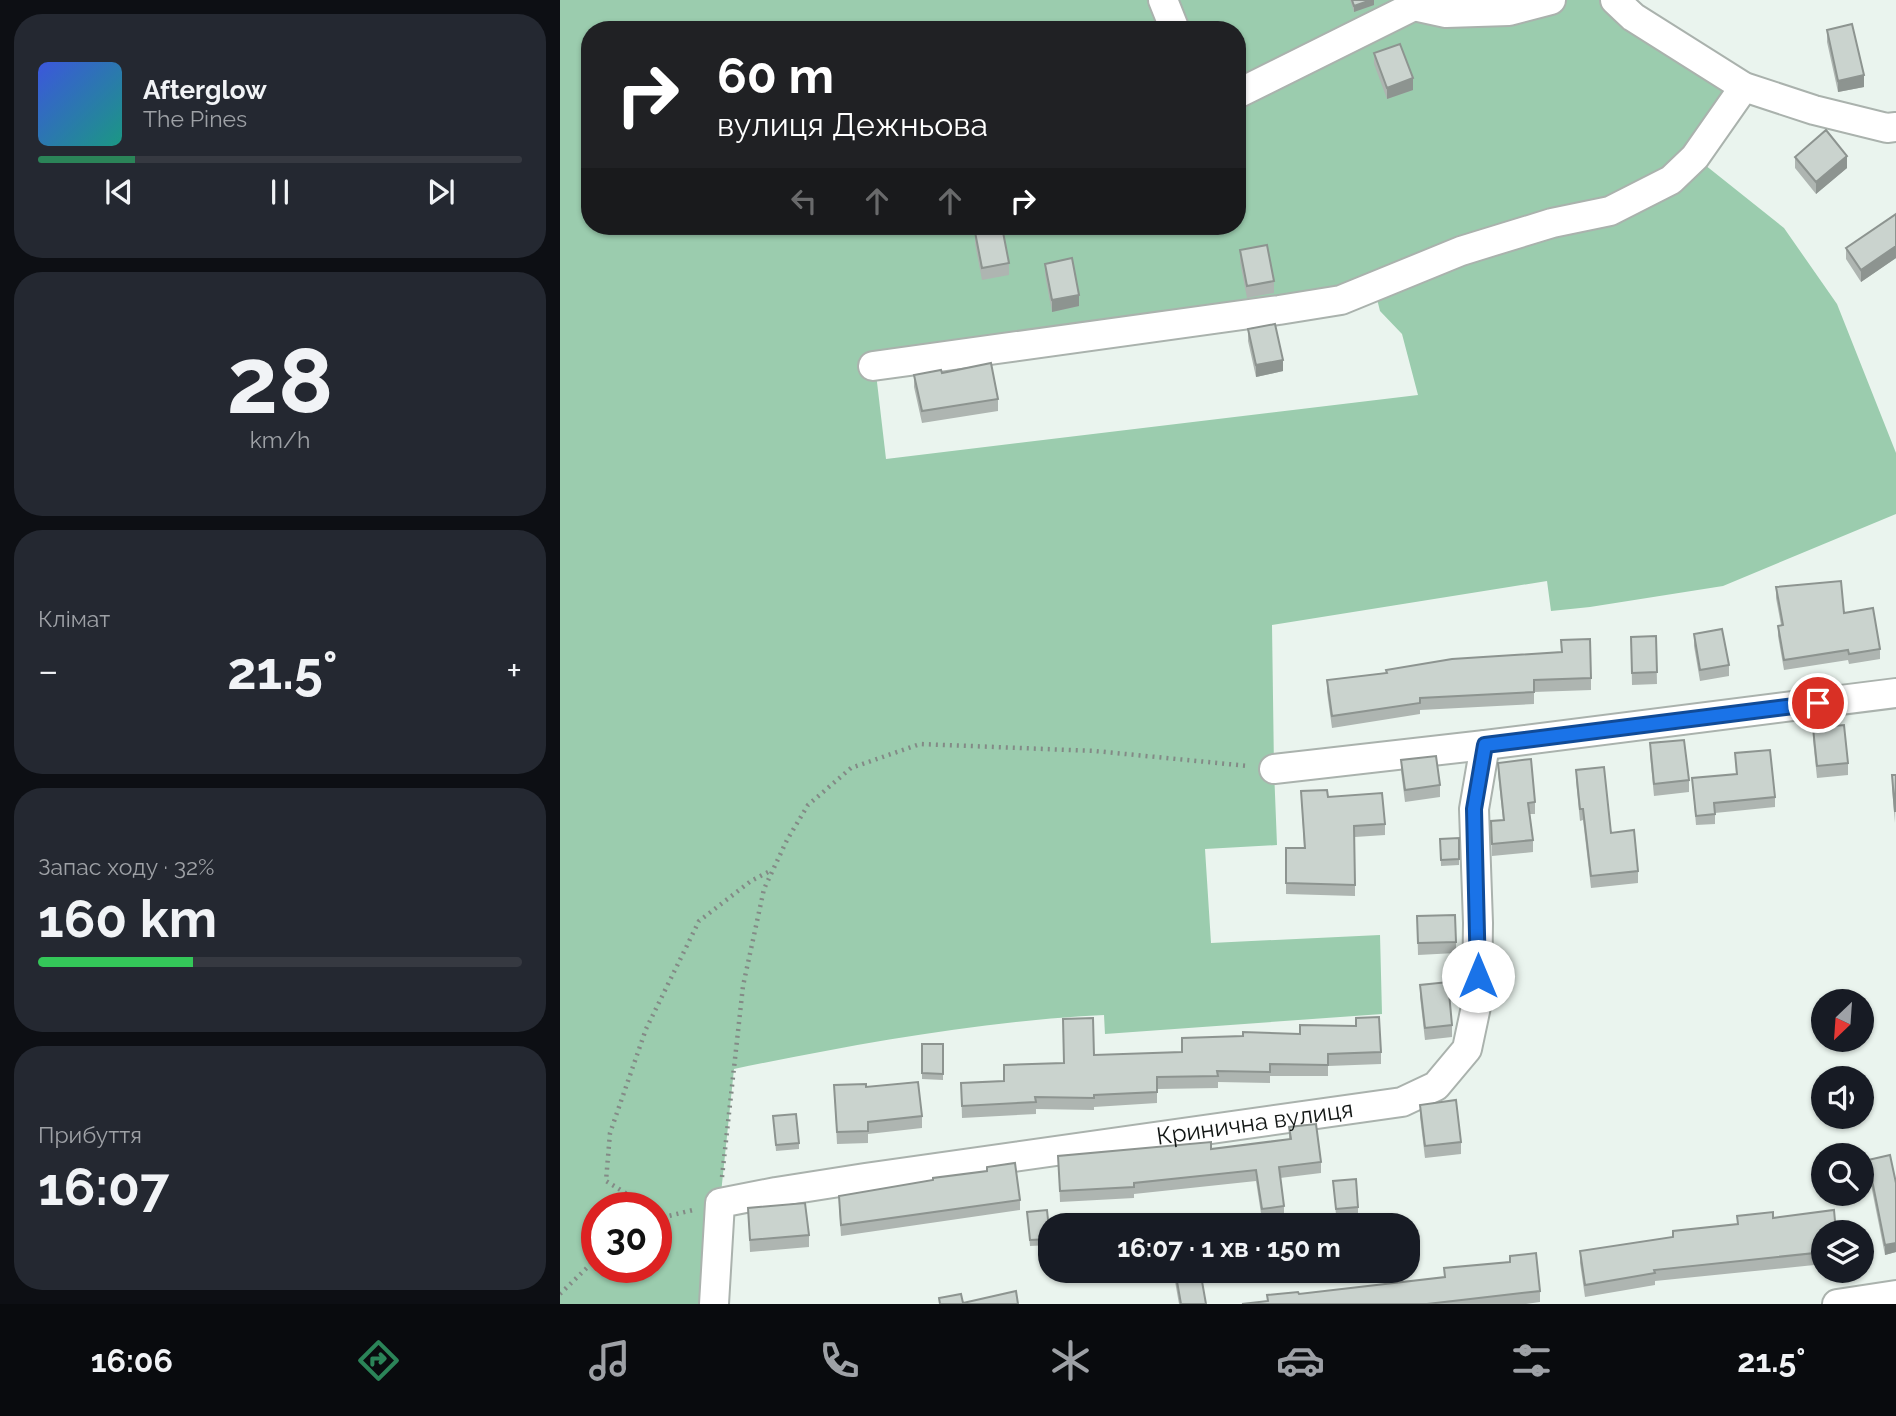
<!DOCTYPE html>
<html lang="uk">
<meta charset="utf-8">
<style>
:root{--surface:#171b24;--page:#242831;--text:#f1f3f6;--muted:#9ea1a6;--line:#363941;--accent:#2b8458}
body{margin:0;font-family:Raleway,sans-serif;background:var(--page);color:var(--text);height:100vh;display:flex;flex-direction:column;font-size:26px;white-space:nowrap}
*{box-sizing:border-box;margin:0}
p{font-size:23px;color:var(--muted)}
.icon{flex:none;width:38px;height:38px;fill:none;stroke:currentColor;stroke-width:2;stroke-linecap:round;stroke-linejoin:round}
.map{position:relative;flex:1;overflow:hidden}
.details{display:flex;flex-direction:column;gap:14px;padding:14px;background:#0d0f14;width:560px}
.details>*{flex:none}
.banner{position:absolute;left:21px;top:21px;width:665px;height:214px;border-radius:28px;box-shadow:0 2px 5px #0004;background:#202124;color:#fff;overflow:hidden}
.needle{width:46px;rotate:205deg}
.tools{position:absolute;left:1251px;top:989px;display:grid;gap:14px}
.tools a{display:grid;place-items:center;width:63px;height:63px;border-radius:50%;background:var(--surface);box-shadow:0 2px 5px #0004;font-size:35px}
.speed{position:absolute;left:21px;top:1192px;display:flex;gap:14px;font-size:35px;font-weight:700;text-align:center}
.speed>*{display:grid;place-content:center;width:91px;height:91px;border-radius:50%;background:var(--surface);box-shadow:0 2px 5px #0004;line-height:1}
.speed .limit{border:10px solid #d22;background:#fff;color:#111}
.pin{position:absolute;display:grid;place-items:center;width:60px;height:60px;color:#fff;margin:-30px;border:4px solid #fff;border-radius:50%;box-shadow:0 2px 7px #0007}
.me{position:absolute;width:77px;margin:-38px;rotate:0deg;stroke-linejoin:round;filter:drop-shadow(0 0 5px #0008)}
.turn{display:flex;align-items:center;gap:24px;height:147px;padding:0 21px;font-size:32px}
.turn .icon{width:91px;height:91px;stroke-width:2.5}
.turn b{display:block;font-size:49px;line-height:60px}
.lanes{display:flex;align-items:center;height:66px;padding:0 21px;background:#0003;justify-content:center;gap:35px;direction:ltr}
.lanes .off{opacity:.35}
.big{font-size:52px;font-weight:700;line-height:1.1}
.details .card{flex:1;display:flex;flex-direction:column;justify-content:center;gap:10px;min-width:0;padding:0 24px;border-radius:28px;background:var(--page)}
.details .dial{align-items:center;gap:0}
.dial b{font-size:91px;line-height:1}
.song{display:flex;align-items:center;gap:21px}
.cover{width:84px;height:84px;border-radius:10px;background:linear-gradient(135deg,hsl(230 70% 55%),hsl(170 70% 35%))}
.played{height:7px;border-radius:4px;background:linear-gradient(90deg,var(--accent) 20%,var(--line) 20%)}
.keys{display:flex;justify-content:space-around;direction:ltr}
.heat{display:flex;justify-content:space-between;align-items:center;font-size:38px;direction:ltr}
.charge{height:10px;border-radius:5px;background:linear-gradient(90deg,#34c759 32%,var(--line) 0)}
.trip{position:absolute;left:478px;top:1213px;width:382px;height:70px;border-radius:28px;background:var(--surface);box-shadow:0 2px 5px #0004;font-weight:700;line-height:70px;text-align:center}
.menu{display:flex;height:112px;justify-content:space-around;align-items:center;background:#090b0e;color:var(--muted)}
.menu .icon{width:49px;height:49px}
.menu .current{color:var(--accent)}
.menu b{font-size:32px;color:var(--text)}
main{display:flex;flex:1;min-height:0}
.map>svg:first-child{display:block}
.green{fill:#9bccae;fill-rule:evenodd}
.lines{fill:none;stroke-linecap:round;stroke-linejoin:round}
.minor-casing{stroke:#aab2ad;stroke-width:32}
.path{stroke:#838a86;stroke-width:4.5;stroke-dasharray:2 5;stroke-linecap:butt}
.minor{stroke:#fff;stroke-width:28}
.wall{fill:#aeb5b1}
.shaded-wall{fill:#8d9490}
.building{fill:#cad3ce;stroke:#8d9490;stroke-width:2}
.route-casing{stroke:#114b97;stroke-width:18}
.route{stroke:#1a73e8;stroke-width:12}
.labels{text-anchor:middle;stroke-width:5;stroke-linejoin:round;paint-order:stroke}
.street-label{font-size:24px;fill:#121614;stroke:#fdfffe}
</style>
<main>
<section class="details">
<div class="card">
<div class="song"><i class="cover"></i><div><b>Afterglow</b><p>The Pines</p></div></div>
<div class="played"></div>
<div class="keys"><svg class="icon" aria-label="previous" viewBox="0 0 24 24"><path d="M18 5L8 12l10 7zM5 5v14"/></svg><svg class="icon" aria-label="pause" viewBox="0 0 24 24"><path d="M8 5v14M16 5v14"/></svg><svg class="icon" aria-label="next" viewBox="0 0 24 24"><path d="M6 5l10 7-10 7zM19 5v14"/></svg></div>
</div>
<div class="card dial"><b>28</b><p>km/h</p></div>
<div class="card"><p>Клімат</p>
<div class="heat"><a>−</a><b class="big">21.5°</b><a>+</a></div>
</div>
<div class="card"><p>Запас ходу · 32%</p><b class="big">160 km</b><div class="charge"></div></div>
<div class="card"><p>Прибуття</p><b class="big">16:07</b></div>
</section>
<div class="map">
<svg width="1336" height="1304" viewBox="0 0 1336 1304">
<rect width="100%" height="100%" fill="#eaf4ee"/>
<path class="green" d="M0 0H1055L1184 87 1135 157 1224 228 1277 304 1336 453V514L1163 586 1030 607 991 611 987 581 712 625 714 769 717 845 645 849 651 943 820 935 822 1014 545 1034 544 1015C420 1021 295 1044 174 1069L160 1203 154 1304H0ZM30 30H677V226H30ZM814 287 820 311 842 334 858 395 326 459 315 365ZM37 1208H96V1267H37Z"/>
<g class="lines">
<defs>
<g id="minor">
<path d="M603 0 615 30"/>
<path d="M850 0 854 6 886 13 949 11 991 0"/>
<path d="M1055 0 1073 17 1184 87 1254 110 1327 128 1336 127"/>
<path d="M677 94 854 6"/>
<path d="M313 366 719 310 781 300 901 251 992 223 1050 211 1111 180 1135 157 1184 87"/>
<path d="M714 769 925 745 1336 693"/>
<path id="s1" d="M154 1304 160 1203 216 1192 305 1178 842 1102 876 1086 907 1049 917 1002 918 923 914 809 925 745"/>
<path d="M1277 1304 1336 1295"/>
</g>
</defs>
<use href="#minor" class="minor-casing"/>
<path class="path" d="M162 1177 183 986 204 889 227 840 248 805 291 768 360 744 535 751 688 766
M90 1208 46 1181 50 1133 86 1029 139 921 191 881 212 870
M96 1211 105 1217
M96 1219 133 1210
M0 1294 37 1258"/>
<use href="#minor" class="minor"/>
</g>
<path class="wall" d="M790 0H814V5L794 12Z
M1267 30 1304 87 1278 92 1267 42Z
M814 53 853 90 827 99 814 64Z
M1235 157 1287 168 1256 194 1235 168Z
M1336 214V258L1301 282 1286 259V248Z
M415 232 449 263V275L422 280 415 244Z
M680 250 714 281V293L687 298 680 262Z
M485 264 519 306 492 312 485 275Z
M688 329 723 371 696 377 688 341Z
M354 375 438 399V411L362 423 354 387Z
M1216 587 1284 613 1320 649V659L1289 664 1288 660 1224 670 1218 636V626L1221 625 1216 598Z
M1134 634 1169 665V676L1140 681 1134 646Z
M1096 636 1097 684 1072 685 1071 637Z
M1031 678V690L974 692V704L860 710V714L772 728 767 692V680Z
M1253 728 1288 763V775L1257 778 1253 740Z
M1090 743 1129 780V792L1094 796 1090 755Z
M1175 753 1215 797V807L1155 813V824L1136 825 1132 778 1176 774Z
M841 760 880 785V797L845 802 841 771Z
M938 763 975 802V814H970L973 840V852L932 856 931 821 943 820 938 774Z
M1016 770 1051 833 1078 871V883L1031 888 1023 820 1020 821 1016 781Z
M1332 775H1336L1335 823 1332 787Z
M741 791 768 797 825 824V835L795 837V896L726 894V883L744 848Z
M899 838V865L881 866 880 839Z
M857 916 896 942V953L858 955Z
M860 985 892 1025V1037L865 1040 860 997Z
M362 1044H383V1080L362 1079Z
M821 1052V1064L768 1066V1076H710V1083L658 1082V1088L597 1089V1103L534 1107V1110L476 1109V1114L402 1118 401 1083 444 1081 504 1063 534 1055Z
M274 1085 306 1087 362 1116V1128L308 1134V1143L277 1144Z
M860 1105 901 1142V1154L865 1158 860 1117Z
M213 1116 239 1143V1149L216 1151Z
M729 1127 761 1162V1173L720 1178 724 1206V1217L702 1220 696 1181 574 1194V1198L500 1202 498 1156 651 1149 729 1139Z
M1308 1160 1336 1183V1252L1325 1255 1308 1170Z
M773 1181 798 1207V1213L776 1215Z
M460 1200V1210L281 1236 279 1206Z
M188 1208 249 1235V1247L190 1252Z
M467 1212 490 1239V1245L470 1246Z
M1177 1216 1213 1218 1264 1232V1264L1095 1281V1285L1025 1297 1020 1263V1251L1113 1237V1231L1177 1224Z
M950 1256 980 1291V1302L966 1304H682L707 1301V1295L739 1294 884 1277V1268L950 1262Z
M613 1270H640L646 1304H619Z"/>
<path class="shaded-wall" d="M811 0H814V5L794 12V6Z
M1304 75V87L1278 92V81Z
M853 78V90L827 99V88Z
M1287 156V168L1256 194V182Z
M499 226H510L499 230Z
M1336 246V258L1301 282V270Z
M519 295V306L492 312V300Z
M723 360V371L696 377V365Z
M1336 1243V1252L1325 1255V1245Z"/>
<path class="building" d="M792 0H811L794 6Z
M1292 24 1304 75 1278 81 1267 30Z
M840 44 853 78 827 88 814 53Z
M1266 130 1287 156 1256 182 1235 157Z
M1336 214V246L1301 270 1286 248Z
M442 227 449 263 422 268 415 232Z
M707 245 714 281 687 286 680 250Z
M512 258 519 295 492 300 485 264Z
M715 324 723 360 696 365 688 329Z
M431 363 438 399 362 411 354 375 381 370 382 373Z
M1281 581 1284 613 1313 608 1320 649 1289 654 1288 650 1224 660 1218 626 1223 625 1216 587Z
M1162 629 1169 665 1140 670 1134 634Z
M1096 636 1097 672 1072 673 1071 637Z
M1030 639 1031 678 974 680V692L860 698V703L772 716 767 680 827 673 826 670 892 659 1002 652 1001 640Z
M1284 725 1288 763 1257 766 1253 728Z
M1124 740 1129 780 1094 784 1090 743Z
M1210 750 1215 797 1154 803 1155 814 1136 816 1132 778 1177 774 1175 753Z
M876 756 880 785 845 790 841 760Z
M971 759 975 802 968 803 973 840 932 844 931 821 944 820 938 763Z
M1044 767 1051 833 1074 830 1078 871 1031 876 1023 809H1020L1016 770Z
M1332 775H1336L1335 812Z
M767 790 768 797 822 793 825 824 794 826 795 885 726 883V848H745L741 791Z
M899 838V859L881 860 880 839Z
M895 915 896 942 858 943 857 916Z
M888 982 892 1025 865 1028 860 985Z
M819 1017 821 1052 768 1054V1065L710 1064V1072L657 1071 658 1076 597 1077V1092L534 1095V1098L475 1097 476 1102 402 1106 401 1083 444 1081V1065L504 1063 503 1019 533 1018 534 1055 622 1052V1038L683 1036V1032L740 1034V1025L796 1026V1018Z
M362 1044H383V1074L362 1073Z
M358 1082 362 1116 308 1122V1131L277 1132 274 1085 306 1084V1087Z
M896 1100 901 1142 865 1146 860 1105Z
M236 1114 239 1143 216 1145 213 1116Z
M756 1124 761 1162 719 1167 724 1206 702 1209 696 1170 574 1183V1187L500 1191 498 1156 651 1142V1149L731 1139 729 1127Z
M1330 1155 1336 1183V1243L1325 1245 1308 1160Z
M455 1163 460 1200 281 1225 279 1196 373 1180V1178L427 1171V1167Z
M796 1179 798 1207 776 1209 773 1181Z
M245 1203 249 1235 190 1240 188 1208Z
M487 1210 490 1239 470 1240 467 1212Z
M1274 1210 1276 1232H1264V1252L1094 1270 1095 1273 1025 1285 1020 1251 1113 1237V1231L1178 1224 1177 1216 1213 1212V1218Z
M976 1253 980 1291 867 1304H682L708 1301 707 1295 738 1292 739 1294 885 1277 884 1268 950 1262V1256Z
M615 1270H640L646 1304H621Z
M456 1291 458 1304H380L379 1298 401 1294 403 1303Z"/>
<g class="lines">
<defs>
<path id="route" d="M918 976 914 809 925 745 1258 703"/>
</defs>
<use href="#route" class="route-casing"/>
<use href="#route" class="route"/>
</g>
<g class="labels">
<g class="street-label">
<text dy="8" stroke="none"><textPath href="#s1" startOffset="642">Кринична вулиця</textPath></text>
</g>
</g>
</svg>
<div class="tools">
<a><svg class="needle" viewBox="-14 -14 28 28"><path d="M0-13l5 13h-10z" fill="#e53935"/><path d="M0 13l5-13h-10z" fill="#9ea1a6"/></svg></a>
<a><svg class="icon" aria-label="sound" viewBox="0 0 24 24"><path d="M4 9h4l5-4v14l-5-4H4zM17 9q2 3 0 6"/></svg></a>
<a><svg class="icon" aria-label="search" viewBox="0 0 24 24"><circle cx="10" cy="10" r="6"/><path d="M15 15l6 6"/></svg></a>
<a><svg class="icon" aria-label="layers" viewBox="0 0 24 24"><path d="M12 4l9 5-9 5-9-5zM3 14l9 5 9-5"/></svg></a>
</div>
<div class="speed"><div class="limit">30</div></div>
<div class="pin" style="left:1258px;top:703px;background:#d93025"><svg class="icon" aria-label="arrive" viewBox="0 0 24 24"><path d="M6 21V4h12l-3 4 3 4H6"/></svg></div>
<svg class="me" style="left:918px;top:976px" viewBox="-20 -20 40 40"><circle r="19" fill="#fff"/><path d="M0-13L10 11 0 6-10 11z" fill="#1a73e8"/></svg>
<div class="trip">16:07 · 1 хв · 150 m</div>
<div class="banner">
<div class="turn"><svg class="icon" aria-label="right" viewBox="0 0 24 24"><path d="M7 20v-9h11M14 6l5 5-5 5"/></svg><div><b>60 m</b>вулиця Дежньова</div></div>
<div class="lanes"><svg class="icon off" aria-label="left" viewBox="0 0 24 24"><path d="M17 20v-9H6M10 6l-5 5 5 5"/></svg><svg class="icon off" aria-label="ahead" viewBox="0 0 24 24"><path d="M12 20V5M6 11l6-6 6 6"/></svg><svg class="icon off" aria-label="ahead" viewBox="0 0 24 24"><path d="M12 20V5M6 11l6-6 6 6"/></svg><svg class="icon" aria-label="right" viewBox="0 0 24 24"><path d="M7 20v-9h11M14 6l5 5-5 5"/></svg></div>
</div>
</div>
</main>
<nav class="menu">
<b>16:06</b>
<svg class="icon current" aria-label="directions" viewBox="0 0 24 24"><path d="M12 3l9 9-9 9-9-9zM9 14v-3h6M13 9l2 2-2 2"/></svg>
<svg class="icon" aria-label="music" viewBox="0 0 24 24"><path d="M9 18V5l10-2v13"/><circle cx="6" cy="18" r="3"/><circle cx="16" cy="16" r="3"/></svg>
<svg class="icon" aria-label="phone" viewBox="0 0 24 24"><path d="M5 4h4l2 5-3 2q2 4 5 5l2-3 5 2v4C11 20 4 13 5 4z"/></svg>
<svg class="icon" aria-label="climate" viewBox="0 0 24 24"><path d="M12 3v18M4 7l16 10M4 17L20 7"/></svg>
<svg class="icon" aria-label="car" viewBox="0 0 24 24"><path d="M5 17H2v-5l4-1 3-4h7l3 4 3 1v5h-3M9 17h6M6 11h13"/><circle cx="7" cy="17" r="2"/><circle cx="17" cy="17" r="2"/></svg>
<svg class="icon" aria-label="filters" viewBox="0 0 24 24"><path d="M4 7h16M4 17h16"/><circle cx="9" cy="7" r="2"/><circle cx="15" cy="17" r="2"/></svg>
<b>21.5°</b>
</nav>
